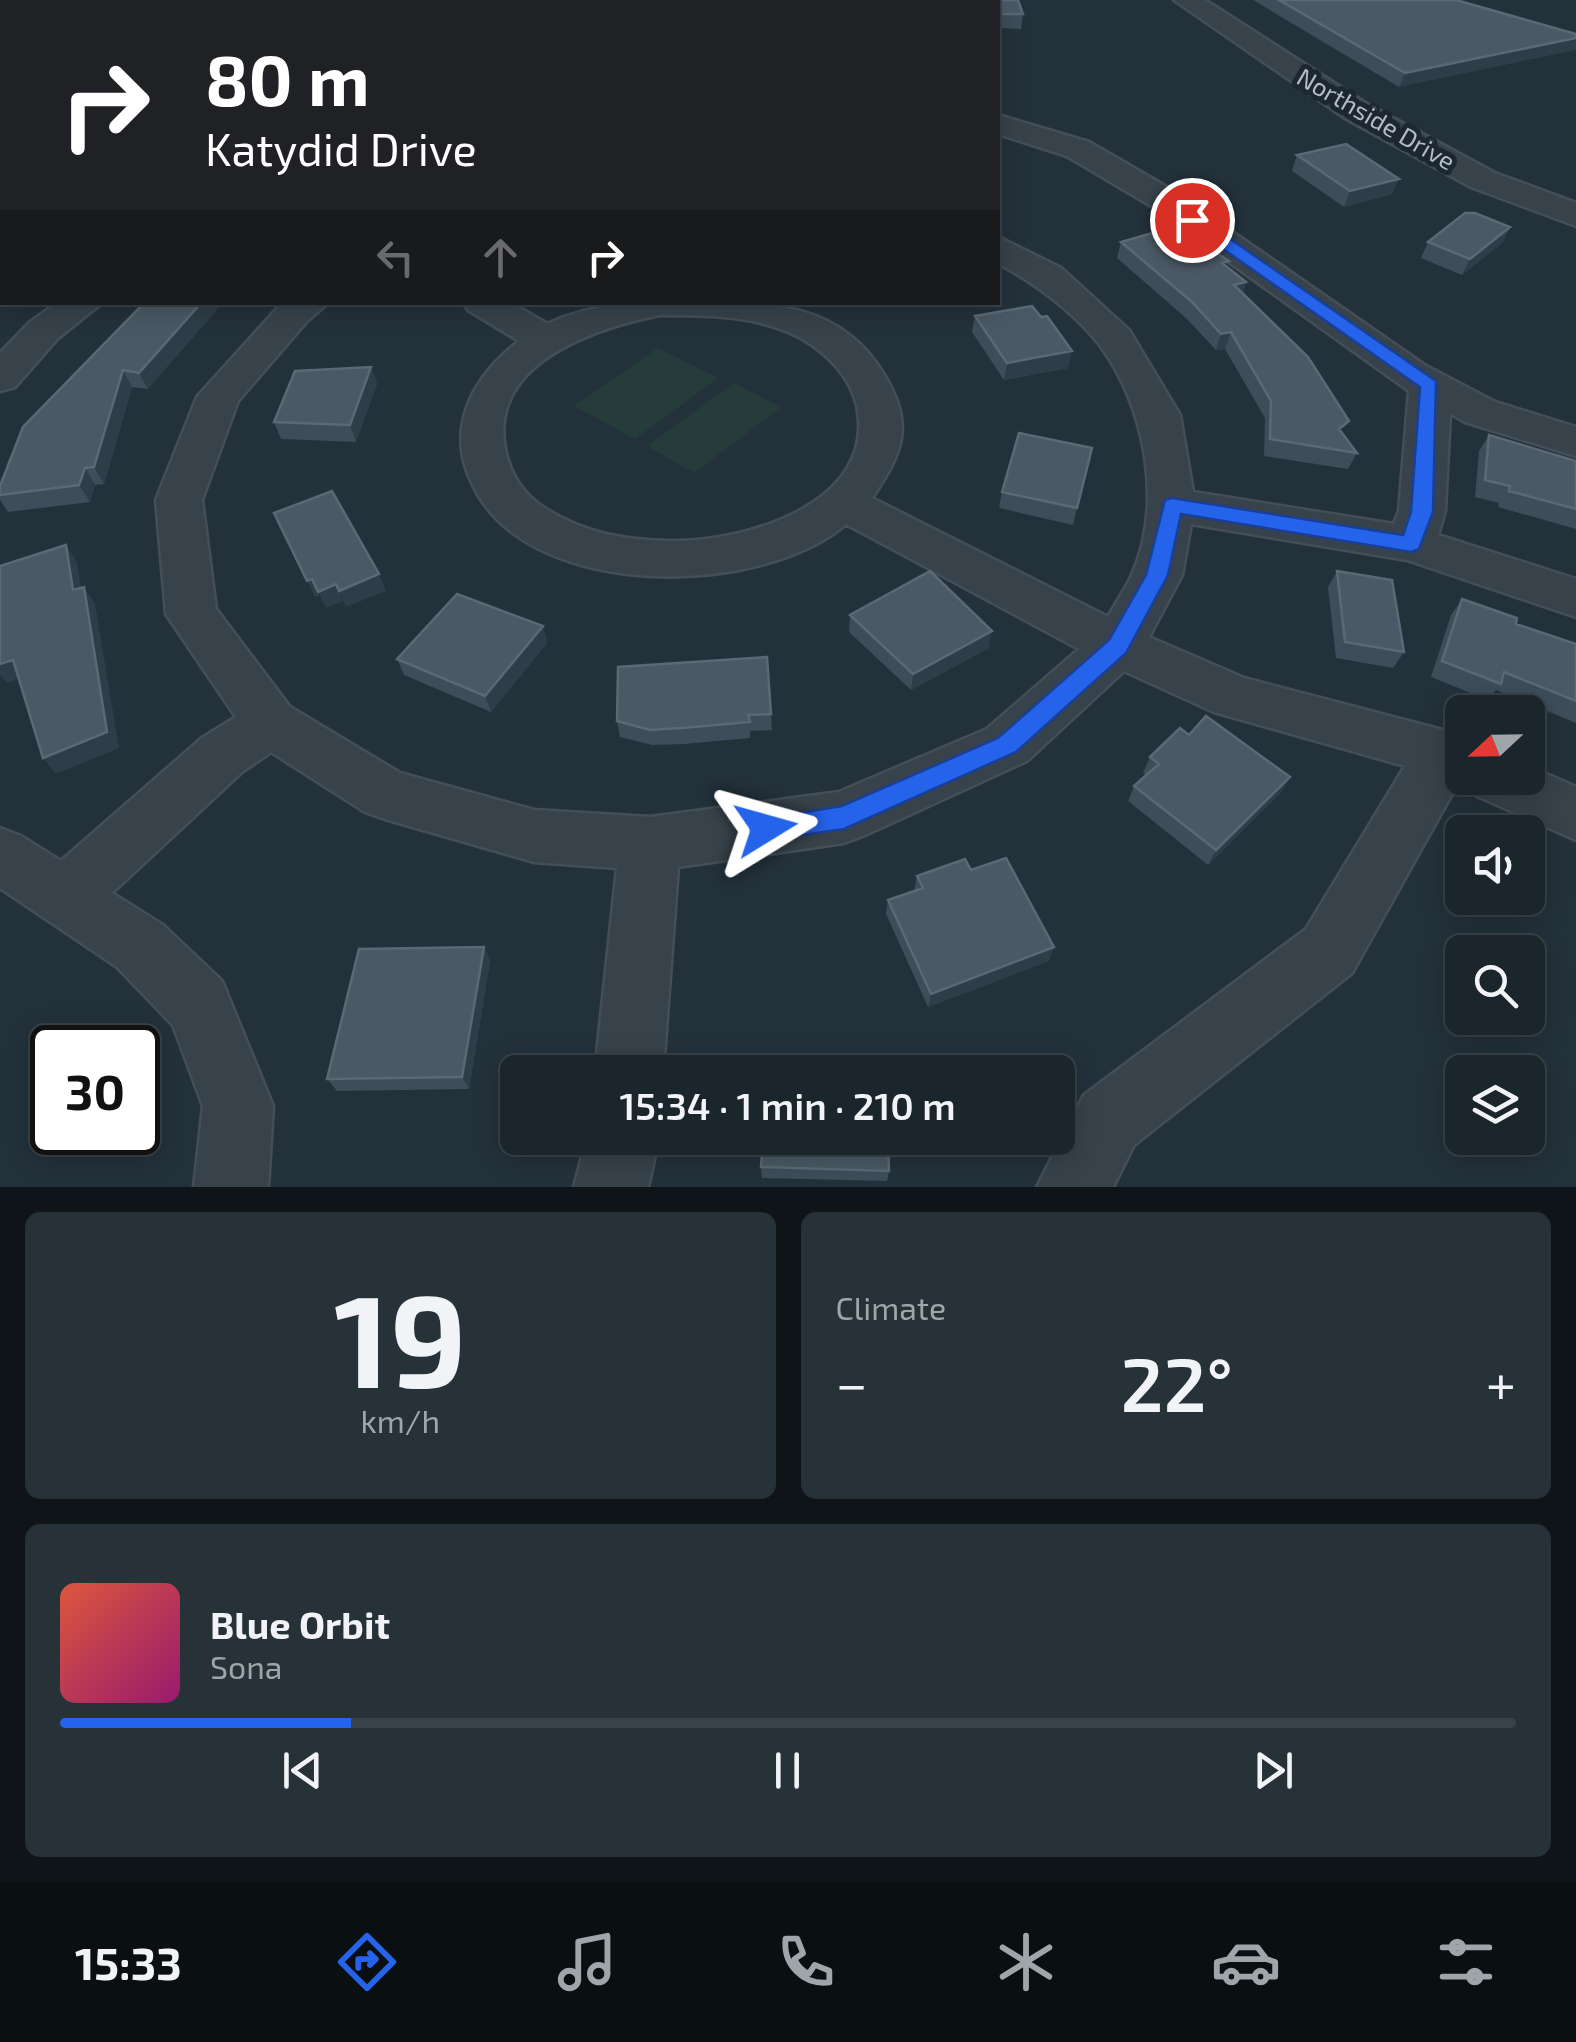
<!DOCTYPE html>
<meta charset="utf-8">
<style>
:root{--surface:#1a252c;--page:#273138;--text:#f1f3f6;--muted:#9fa5a9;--line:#384248;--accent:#2563eb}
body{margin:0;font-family:"Exo 2",sans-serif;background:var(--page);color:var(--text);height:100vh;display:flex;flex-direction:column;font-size:38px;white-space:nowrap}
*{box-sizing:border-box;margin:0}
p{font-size:32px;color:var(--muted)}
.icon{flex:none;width:55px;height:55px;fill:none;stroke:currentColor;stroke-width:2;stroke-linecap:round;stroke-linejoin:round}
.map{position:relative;height:1187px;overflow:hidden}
.drawer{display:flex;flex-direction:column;gap:25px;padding:25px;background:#0e1418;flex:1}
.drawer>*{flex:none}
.banner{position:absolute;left:0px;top:0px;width:1000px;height:305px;box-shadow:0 5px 25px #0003,0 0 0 2px var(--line);background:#202124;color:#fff;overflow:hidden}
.needle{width:65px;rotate:248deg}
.buttons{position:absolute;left:1445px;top:695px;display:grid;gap:20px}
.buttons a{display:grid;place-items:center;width:100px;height:100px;border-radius:15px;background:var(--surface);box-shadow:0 5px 25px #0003,0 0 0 2px var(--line);font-size:50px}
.speed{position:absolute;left:30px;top:1025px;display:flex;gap:20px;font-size:50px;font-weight:700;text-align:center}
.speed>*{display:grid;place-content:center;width:130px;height:130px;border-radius:50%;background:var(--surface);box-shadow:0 5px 25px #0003,0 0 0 2px var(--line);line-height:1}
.speed .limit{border:5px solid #111;border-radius:15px;background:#fff;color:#111}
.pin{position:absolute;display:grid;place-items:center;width:85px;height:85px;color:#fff;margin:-42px;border:5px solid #fff;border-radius:50%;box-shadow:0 2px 10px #0007}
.me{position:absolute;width:110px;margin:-55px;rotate:82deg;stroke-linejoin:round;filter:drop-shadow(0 0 8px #0008)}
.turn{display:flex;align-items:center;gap:35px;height:210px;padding:0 40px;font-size:45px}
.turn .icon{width:130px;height:130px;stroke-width:2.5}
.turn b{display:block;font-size:70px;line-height:85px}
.lanes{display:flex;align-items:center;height:95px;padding:0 40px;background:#0003;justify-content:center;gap:50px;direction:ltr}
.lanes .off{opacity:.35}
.big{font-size:75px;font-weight:600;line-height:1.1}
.drawer .tile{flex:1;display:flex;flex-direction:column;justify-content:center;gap:15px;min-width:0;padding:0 35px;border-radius:15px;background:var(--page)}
.drawer .dial{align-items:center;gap:0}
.dial b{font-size:130px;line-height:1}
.song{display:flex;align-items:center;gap:30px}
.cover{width:120px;height:120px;border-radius:15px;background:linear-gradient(135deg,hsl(10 70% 55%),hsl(320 70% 35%))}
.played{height:10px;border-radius:5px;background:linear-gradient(90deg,var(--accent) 20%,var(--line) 20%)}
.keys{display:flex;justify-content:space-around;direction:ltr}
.heat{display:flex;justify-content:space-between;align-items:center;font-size:55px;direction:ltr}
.drawer .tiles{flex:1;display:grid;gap:25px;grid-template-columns:1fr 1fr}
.tile:last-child{grid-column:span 2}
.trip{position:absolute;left:500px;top:1055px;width:575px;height:100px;border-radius:15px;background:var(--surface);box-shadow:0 5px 25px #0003,0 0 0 2px var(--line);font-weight:600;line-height:100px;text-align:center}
.tabs{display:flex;height:160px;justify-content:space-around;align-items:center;background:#0a0f12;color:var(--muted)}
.tabs .icon{width:70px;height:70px}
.tabs .selected{color:var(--accent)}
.tabs b{font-size:45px;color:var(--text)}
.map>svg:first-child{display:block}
.green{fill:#253c3b}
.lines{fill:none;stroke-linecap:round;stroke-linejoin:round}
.minor-casing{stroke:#434e57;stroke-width:5}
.minor{fill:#37424b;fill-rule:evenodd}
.wall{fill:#3e4d59}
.shaded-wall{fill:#2e3d48}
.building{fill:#4a5965;stroke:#5a6974;stroke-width:2.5}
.route{fill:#2563eb;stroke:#184099;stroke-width:2.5}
.labels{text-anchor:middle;stroke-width:10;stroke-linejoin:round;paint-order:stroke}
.far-street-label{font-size:25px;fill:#b2bdc7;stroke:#1c2730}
</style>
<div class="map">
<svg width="1576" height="1187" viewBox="0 0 1576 1187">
<rect width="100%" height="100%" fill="#23313b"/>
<path class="green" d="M658 348 718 378 635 439 574 406Z
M734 383 781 407 694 473 647 446Z"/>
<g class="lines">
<defs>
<path id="minor" d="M1174 0H1205L1367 104 1495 173 1576 203V226L1471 187 1345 118Z
M998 115 1089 142 1172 190 1426 366 1495 402 1576 427V456L1465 422 1450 413 1445 511 1438 535 1576 579V617L1407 560 1191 524 1182 575 1149 637 1244 678 1454 733 1462 737V778H1528V766L1576 787V840L1475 795 1469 784 1457 785 1352 973 1134 1145 1113 1187H1037L1084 1095 1306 929 1405 766 1214 712 1124 671 1027 761 865 835 844 843 678 867 663 1072H595L617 868 534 862 385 819 365 812 271 752 242 772 112 893 163 925 222 981 273 1106 268 1187H194L203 1106 173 1025 117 967 0 888V828L21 836 61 861 202 738 236 717 166 614 156 500 197 397 283 302H329L307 321 238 401 202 500 216 609 290 707 400 773 534 810 650 817 839 792 987 729 1079 649 846 524C760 597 538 600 477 493 465 471 459 452 462 428 466 392 492 362 519 341L468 310 463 302H510L547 324C595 302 638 302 690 302 768 302 842 301 886 378 915 428 901 454 872 498L1108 617C1115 604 1124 591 1131 577 1164 505 1146 406 1099 344 1073 311 1034 283 998 263V237L1061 268 1129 330 1180 415 1193 492 1394 524 1399 511 1409 391 1148 204 1067 156 998 134ZM660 315C707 315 758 315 801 338 827 353 850 376 857 406 878 505 742 543 668 541 624 540 584 533 546 509 523 495 510 475 505 448 489 362 596 328 660 315Z
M58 302H103L57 339 15 387 0 391V353L29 323Z
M587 1138H659L648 1187H574Z"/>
</defs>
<use href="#minor" class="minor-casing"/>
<use href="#minor" class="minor"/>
</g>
<path class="wall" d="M1253 0H1456L1399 87Z
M998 2 1023 14 1021 29 998 28Z
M1297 155 1392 194 1344 207 1292 171Z
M1510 227 1502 243 1462 275 1421 258 1428 242Z
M1121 242 1227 266 1246 282 1243 293 1357 453 1348 469 1264 456 1265 418 1225 349 1216 350 1187 319 1117 258Z
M145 302 148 389 132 387 104 484 95 485 90 502 8 512 0 500V486Z
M975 316 1068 368 1004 380 972 332Z
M371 367 377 384 356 442 281 439 274 422Z
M1489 435 1576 461V529L1498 507 1499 503 1475 497 1479 451Z
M1002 492 1077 508 1073 525 999 508Z
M1337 571 1404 652 1393 668 1336 658 1328 587Z
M1462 599 1516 624 1576 644V723L1496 690 1488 700 1431 677 1451 615Z
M850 615 989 648 911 690 849 632Z
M543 626 547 643 491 712 404 675 397 659Z
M771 714 772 730 750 731V738L684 744 652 745 620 737 617 721Z
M1189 735 1290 777 1281 792 1208 865 1128 801 1134 786 1146 775 1143 773 1150 757Z
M971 870 1054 947 1049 961 928 1007 886 914 888 900 914 891 917 876Z
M484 947 490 961 469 1089 337 1091 327 1079Z
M761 1167 889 1171 887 1181 762 1178Z"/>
<path class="shaded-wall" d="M1576 38V50L1399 87 1405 73Z
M1399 179 1392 194 1344 207 1350 191Z
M1510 227 1502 243 1462 275 1470 259Z
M1246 282 1241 298 1234 285Z
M202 302H224L148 389 139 373Z
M1231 332 1225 349 1216 350 1221 334Z
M1072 351 1068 368 1004 380 1007 363Z
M371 367 377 384 356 442 350 425Z
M123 370 132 387 104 484 94 467Z
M85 468 95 485 90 502 79 485Z
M66 545 77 562 84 607 73 590Z
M379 574 386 591 346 607 339 591Z
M312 579 319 596 315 597 307 581Z
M336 584 343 601 326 608 318 592Z
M84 587 95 603 119 748 56 774 43 758Z
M543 626 547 643 491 712 485 696Z
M992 631 989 648 911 690 913 674Z
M13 660 26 676 7 683 0 675V664Z
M1290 777 1281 792 1208 865 1216 850Z
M484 947 490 961 469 1089 462 1077Z
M1054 947 1049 961 928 1007 931 994Z"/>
<path class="building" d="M397 0H1018L1023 14H998V2H396Z
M1279 0H1456L1576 34V38L1405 73Z
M1346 144 1399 179 1350 191 1297 155Z
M1465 213H1475L1510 227 1470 259 1428 242Z
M1176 226 1229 261 1222 263 1246 282 1234 285 1308 357 1349 421 1339 429 1357 453 1270 439 1271 401 1231 332 1221 334 1192 302 1121 242Z
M145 302H202L139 373 123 370 94 467 85 468 79 485 0 495V486L23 427Z
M1032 306 1041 317 1047 316 1072 351 1007 363 975 316Z
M371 367 350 425 274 422 295 371Z
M1019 433 1092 448 1077 508 1002 492Z
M1489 435 1576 461V509L1509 491 1510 486 1485 480Z
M332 491 379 574 339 591 336 584 318 592 312 579 307 581 274 513Z
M66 545 73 590 84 587 107 732 43 758 13 660 0 664V566Z
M930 571 992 631 913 674 850 615Z
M1337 571 1392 580 1404 652 1345 642Z
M457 594 543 626 485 696 397 659Z
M1462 599 1517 618 1516 624 1576 644V701L1504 672 1501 684 1442 661Z
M767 657 771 714 748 715 750 722 682 728 650 730 617 721 618 667Z
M1206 716 1290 777 1216 850 1134 786 1159 764 1150 757 1180 728 1189 735Z
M1006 858 1054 947 931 994 888 900 923 888 917 876 965 859 971 870Z
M484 947 462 1077 327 1079 359 949Z
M767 1063 887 1067V1072H766Z
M763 1138H888L889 1171 761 1167Z"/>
<path class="route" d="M1186 216H1197L1436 381 1433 512 1419 549 1411 552 1181 514 1168 575 1126 653 1016 752 844 829 766 840 757 837 753 828 757 820 842 806 998 738 1109 640 1146 575 1165 500 1172 498 1403 535 1411 512 1420 387 1186 223Z"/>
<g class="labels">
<g class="far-street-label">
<text transform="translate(1376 119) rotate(30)" y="9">Northside Drive</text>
</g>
</g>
</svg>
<div class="buttons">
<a><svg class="needle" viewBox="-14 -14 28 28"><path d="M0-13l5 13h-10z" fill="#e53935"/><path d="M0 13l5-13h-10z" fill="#9fa5a9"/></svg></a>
<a><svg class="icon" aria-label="sound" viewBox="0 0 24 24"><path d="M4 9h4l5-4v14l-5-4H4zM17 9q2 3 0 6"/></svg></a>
<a><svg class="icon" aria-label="search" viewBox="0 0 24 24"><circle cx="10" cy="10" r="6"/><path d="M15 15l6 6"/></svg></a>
<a><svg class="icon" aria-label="layers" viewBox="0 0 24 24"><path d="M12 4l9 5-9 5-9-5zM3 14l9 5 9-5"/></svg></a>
</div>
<div class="speed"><div class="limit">30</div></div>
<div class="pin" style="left:1192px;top:220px;background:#d93025"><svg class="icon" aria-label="arrive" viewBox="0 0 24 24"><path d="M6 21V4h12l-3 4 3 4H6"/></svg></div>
<svg class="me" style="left:766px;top:828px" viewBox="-20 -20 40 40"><path d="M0-17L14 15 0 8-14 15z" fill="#2563eb" stroke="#fff" stroke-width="4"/></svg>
<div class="trip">15:34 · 1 min · 210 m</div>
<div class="banner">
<div class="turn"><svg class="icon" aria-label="right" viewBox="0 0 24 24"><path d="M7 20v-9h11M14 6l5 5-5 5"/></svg><div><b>80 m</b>Katydid Drive</div></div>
<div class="lanes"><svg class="icon off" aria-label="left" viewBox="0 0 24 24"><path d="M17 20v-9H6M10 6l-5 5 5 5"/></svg><svg class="icon off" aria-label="ahead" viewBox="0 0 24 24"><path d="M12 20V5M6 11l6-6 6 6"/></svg><svg class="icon" aria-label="right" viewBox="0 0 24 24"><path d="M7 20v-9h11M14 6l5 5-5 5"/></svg></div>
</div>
</div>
<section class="drawer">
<div class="tiles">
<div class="tile dial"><b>19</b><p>km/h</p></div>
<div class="tile"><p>Climate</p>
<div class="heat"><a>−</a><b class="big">22°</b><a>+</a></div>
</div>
<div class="tile">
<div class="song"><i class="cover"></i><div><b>Blue Orbit</b><p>Sona</p></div></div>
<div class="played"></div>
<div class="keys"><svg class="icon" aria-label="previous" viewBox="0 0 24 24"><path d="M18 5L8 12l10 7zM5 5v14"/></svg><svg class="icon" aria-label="pause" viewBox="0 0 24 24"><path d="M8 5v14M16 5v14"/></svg><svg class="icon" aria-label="next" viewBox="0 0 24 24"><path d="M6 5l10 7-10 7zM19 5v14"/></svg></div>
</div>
</div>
</section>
<nav class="tabs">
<b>15:33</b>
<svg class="icon selected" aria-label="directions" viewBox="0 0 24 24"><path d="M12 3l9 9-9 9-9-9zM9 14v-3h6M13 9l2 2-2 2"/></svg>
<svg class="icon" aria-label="music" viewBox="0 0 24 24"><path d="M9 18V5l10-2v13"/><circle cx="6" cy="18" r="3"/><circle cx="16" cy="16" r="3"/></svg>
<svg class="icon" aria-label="phone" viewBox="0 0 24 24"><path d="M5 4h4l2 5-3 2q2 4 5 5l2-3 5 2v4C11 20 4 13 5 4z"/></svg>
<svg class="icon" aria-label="climate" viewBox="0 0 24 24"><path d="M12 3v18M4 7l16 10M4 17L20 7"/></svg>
<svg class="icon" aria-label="car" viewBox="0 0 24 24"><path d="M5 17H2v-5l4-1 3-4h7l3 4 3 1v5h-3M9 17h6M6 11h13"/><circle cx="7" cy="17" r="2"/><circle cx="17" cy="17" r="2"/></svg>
<svg class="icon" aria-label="filters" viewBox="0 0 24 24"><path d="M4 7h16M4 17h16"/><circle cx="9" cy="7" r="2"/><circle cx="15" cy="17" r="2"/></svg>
</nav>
